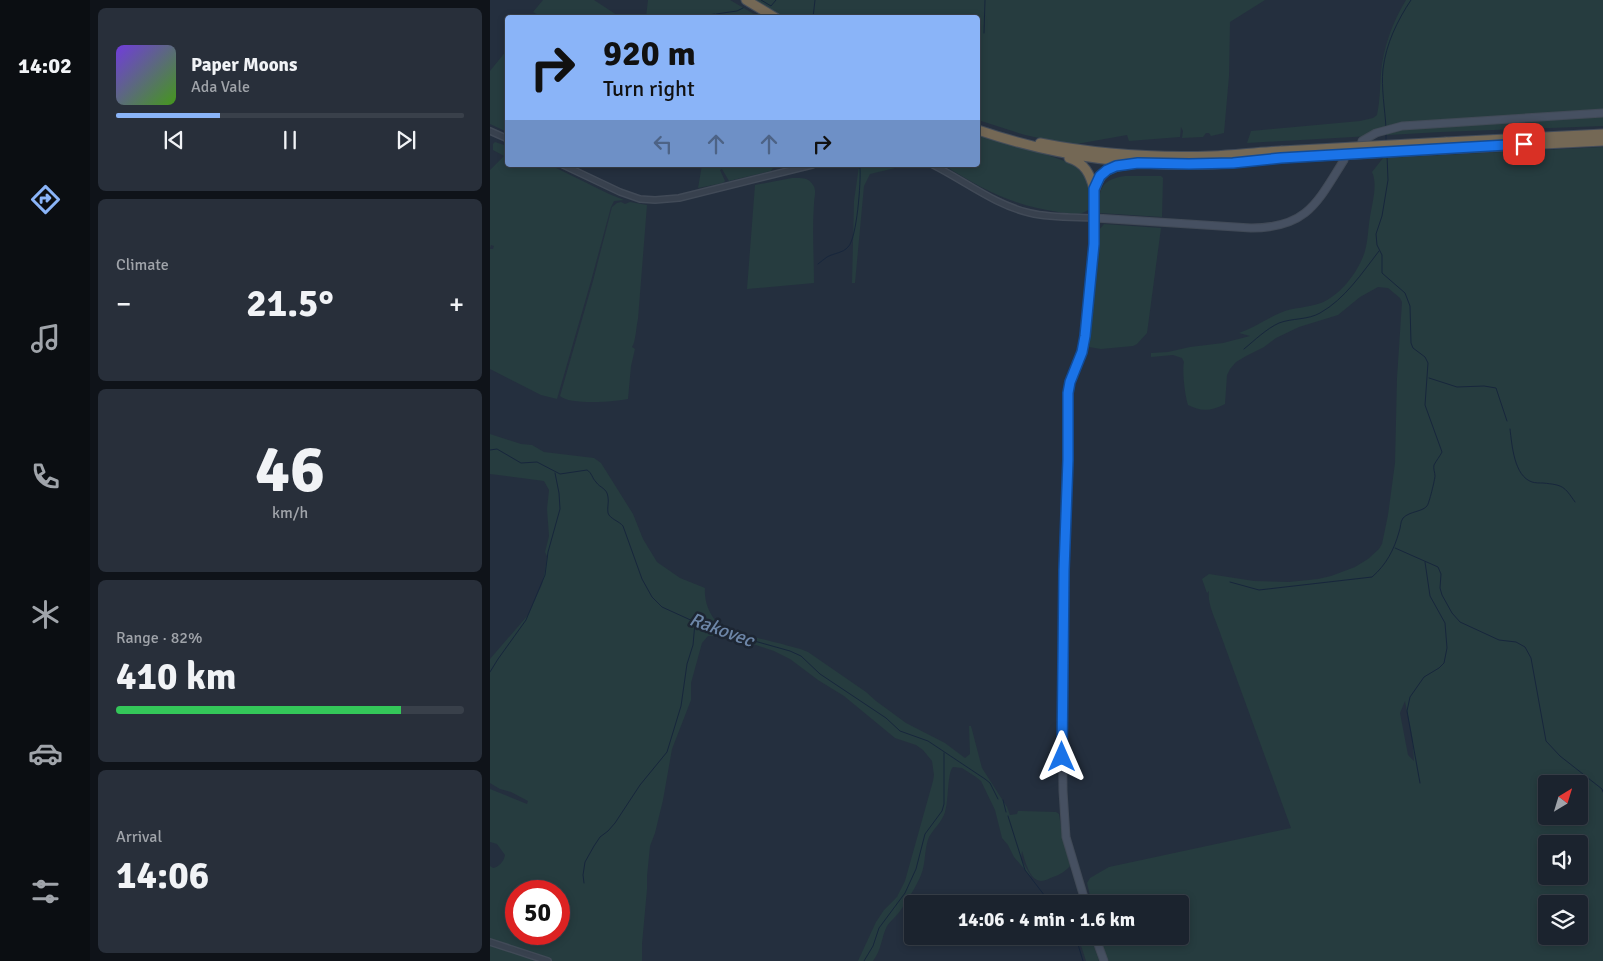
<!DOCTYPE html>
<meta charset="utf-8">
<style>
:root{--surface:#1b232e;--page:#282f3a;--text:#f1f3f6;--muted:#a0a4aa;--line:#39404a;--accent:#8ab4f8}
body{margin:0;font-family:Signika,sans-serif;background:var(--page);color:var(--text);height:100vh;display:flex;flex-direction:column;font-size:19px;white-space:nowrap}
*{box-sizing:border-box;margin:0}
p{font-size:16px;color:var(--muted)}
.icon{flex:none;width:28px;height:28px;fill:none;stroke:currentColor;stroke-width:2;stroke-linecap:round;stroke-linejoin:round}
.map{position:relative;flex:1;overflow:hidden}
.panel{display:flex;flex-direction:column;gap:8px;padding:8px;background:#0f1319;width:400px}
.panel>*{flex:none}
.hud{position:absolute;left:15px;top:15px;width:475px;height:152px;border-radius:5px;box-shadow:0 2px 8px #0003,0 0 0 1px var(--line);background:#8ab4f8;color:#111;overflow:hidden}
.needle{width:32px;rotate:38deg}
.controls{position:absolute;left:1048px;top:775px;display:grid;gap:10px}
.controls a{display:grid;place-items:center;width:50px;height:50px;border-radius:5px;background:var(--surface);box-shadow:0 2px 8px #0003,0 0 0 1px var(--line);font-size:25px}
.speed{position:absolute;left:15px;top:880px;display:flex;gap:10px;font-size:25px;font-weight:700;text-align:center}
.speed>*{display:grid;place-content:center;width:65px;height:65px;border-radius:50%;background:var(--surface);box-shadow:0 2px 8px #0003,0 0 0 1px var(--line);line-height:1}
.speed .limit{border:8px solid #d22;background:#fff;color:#111}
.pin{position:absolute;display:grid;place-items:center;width:42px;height:42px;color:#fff;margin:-21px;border-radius:10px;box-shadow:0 2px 8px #0006}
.me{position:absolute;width:55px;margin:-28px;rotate:0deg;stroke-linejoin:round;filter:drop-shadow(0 0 4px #0008)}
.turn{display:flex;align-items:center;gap:18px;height:105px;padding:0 15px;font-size:22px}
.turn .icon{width:65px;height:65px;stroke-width:2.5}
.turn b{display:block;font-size:35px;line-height:42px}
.lanes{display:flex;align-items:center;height:48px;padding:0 15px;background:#0003;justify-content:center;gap:25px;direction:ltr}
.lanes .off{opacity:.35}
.big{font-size:38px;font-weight:700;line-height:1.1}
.panel .widget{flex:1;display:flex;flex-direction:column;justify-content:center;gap:8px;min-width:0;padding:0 18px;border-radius:8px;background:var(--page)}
.panel .dial{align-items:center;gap:0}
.dial b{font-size:65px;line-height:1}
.song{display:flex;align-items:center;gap:15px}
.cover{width:60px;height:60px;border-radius:8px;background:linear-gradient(135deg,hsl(260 70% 55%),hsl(100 70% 35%))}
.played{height:5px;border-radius:2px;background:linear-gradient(90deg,var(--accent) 30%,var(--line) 30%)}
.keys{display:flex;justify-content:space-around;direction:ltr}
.heat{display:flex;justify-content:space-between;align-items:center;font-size:28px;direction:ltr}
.charge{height:8px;border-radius:4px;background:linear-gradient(90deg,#34c759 82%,var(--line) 0)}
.trip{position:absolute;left:414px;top:895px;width:285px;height:50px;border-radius:5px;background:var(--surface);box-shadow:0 2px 8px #0003,0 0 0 1px var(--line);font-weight:700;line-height:50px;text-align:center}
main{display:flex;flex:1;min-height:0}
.tab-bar{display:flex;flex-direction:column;width:90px;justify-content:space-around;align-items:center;background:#0b0e12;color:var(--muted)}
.tab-bar .icon{width:35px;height:35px}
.tab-bar .active{color:var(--accent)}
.tab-bar b{font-size:22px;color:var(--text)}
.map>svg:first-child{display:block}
.green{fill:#263c3f;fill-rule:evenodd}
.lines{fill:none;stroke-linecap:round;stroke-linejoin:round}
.stream{stroke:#17263c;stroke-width:1}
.street-casing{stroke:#414a57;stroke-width:8}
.secondary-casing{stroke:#414a57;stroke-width:9}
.highway-casing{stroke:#434c59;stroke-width:11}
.street{stroke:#38414e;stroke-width:5}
.secondary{stroke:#465061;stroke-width:7}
.highway{stroke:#746855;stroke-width:9}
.highway-bridge-casing{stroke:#434c59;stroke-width:11;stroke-linecap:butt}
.highway-bridge{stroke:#746855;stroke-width:9}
.route-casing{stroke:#114b97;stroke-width:12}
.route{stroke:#1a73e8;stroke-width:9}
.labels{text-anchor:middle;stroke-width:5;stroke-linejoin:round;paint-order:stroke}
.water-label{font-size:19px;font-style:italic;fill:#6d86a8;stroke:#1d2633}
</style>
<main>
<nav class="tab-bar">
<b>14:02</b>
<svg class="icon active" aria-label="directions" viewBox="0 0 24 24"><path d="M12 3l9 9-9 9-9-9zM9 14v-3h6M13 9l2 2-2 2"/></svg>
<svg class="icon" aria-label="music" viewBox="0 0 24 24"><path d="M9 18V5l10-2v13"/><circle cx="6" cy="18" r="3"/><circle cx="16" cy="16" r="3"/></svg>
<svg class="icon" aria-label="phone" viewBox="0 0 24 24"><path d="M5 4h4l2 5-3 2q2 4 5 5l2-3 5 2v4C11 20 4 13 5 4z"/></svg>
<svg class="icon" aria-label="climate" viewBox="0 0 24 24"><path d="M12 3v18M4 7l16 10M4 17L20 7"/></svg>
<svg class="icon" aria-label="car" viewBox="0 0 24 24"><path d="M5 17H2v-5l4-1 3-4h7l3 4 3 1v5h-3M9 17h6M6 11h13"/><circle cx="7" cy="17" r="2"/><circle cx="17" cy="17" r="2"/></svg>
<svg class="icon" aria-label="filters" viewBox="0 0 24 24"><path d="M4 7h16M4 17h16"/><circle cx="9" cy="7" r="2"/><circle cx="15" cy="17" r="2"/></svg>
</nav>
<section class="panel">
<div class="widget">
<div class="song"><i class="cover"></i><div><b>Paper Moons</b><p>Ada Vale</p></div></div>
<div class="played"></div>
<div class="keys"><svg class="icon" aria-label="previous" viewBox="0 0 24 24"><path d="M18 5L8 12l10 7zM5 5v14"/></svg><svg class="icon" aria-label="pause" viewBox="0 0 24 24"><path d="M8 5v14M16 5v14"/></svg><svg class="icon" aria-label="next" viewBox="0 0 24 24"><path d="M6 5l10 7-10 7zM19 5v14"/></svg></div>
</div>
<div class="widget"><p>Climate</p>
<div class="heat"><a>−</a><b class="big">21.5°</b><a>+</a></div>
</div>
<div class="widget dial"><b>46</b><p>km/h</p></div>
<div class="widget"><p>Range · 82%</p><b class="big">410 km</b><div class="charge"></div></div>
<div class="widget"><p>Arrival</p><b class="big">14:06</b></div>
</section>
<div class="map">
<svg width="1113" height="961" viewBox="0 0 1113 961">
<rect width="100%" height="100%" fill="#242f3e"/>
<path class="green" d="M53 0H104L130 17H52L43 12Z
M158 0H240L269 17H156Z
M264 0H775L740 22 739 76 734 133 721 136 719 133H716L713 137 692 138 693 131 691 127 690 137 639 141 637 135 581 145 535 135 488 120V18L294 17Z
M916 0H1113V126L951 132 757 143 761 131 870 121 883 118 887 115C890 101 890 87 891 73 893 48 903 21 916 0Z
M17 50V132L0 124V71Z
M488 134 549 152 583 164 597 178 599 186 601 207C593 217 580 214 568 212 524 206 491 189 454 165H488Z
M5 142 17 146 18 165H60L119 194 134 200 124 201 121 207 101 281 67 399 51 395 0 369V249H3L4 246 1 245 0 248V170L14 156 3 150V144Z
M1113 147V961H619L614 953 610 936H690V904H602L597 883 600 878 619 867 801 828 729 630C725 618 717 603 719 591L717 593 712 579 719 574 764 581 799 582 828 579 841 576 865 567 878 559 889 549 892 544 898 515 905 463 907 378 912 302 910 298 898 288 888 287 870 297 848 315 809 327 786 338 774 347 756 356 746 362 740 369 737 375 735 404C722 411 711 412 698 405 695 396 692 371 694 362L692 358 683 355 661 357V353L678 352 700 347 733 343 760 336 749 333C764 328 776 319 790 313 803 307 818 308 831 303 851 295 869 271 875 251 878 241 878 228 880 217 882 204 888 184 882 172L893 158ZM915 701 922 736 924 761 918 755 910 713ZM1056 784H1089V816H1056ZM1056 844H1089V876H1056ZM1056 904H1089V936H1056Z
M212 165H285L281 171 239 181 232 169 230 170 235 181 233 183 208 188Z
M347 165H418L380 174 374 186 365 283H362L364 201 369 166 357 168 349 167Z
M635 176H671L673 178 672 217 609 213C609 190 609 180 635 176Z
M302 178C310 178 319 177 323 185 327 190 324 198 324 204 322 230 324 257 324 283L257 289 265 185Z
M131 202 135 204 140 202 157 205 148 319C146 327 146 341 142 347L145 349 141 366 138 399C125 402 79 405 70 396L103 281 122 207 127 203Z
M614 224 671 228 657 333 647 344 643 346 611 349 599 347 609 230Z
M0 434 31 444 42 445 54 452 104 458 111 463 143 514 153 539 167 562 190 578 215 588C214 599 218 612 226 621 235 630 278 641 292 644 301 647 310 648 318 652L376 692 386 701 416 723 455 743 475 758 480 754 479 726H481L492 768 517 807 520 815 527 814 528 811H532L566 812 569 814 572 834 580 866C576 871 569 875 563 877 560 878 555 881 551 881 539 880 535 860 532 851L531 859 542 878 524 857 518 845 512 838 505 810 491 781 486 777 472 768 463 767C457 773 459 800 455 812 452 822 444 828 439 837 434 849 436 863 431 875 427 885 416 903 410 911 406 917 401 920 397 926 391 938 392 949 383 961H368L386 922 394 910 407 897 415 881 443 781 444 775 442 761 433 750 426 745 405 738 354 696 328 680 300 659 284 651 245 638 231 636H218L212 643 201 683V700L182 749 173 800 165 833 160 846 157 876V889L152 944V961H0V866L3 868C9 867 14 861 15 855L7 844 0 842V789L37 804 38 801 21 792 10 789 0 783V659L38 615 52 584 55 570 57 556 55 552 59 536 57 509 59 490 54 481 0 474ZM26 891H69V934H26Z
M588 936H601L609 961H596Z"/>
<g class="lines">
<path class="stream" d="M271 0 281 6 286 0
M204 17 225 14
M227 18 226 14 247 11 253 8
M323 18 325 0
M494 33 495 0
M896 128C895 109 891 88 893 69 896 44 907 21 921 0
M896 132V141
M328 264C331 262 334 259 337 257 344 253 353 253 358 247 367 239 371 181 370 168L358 165
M754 349C765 340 776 329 789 323 802 318 818 320 830 313 855 299 872 273 889 251
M939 378 967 387 994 386 1006 388 1017 421
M1020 429C1022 445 1024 476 1042 482 1045 483 1050 483 1053 483 1073 485 1074 486 1085 502
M0 450 7 449 31 463 47 462 70 474 97 470C102 473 102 478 106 482 110 488 117 488 118 497 119 502 117 508 118 513 120 519 129 521 133 526L152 579 162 597 172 607 205 622 243 635 300 651 311 656 330 674 396 718 410 731 438 741 495 779 500 783 508 799
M905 548 948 567 951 574 950 588 952 595 962 613 970 622 1009 640 1026 642 1035 647 1041 658 1056 741 1070 756 1112 789 1113 792
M740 582 769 590 882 577C896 565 904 550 909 532 911 527 910 522 913 518 920 511 932 512 937 506 939 504 945 479 945 476 945 473 943 468 944 465 946 461 950 456 952 452L935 405 938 363 935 357 923 348 921 343 920 306 915 293 892 273V255L887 245 886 234 892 216 898 180 897 155
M0 672 8 659 36 620 55 575 58 552 70 509 69 493 65 473
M930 783 917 711 920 697 934 677 949 668 954 663 957 648 955 623 940 596 935 562
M513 800 516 812
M518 816 535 870 561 904
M94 883 93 875 95 862 104 846 110 837 118 831 125 823 150 785 177 752 191 706 197 664 203 645 205 623
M587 936V941L593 961
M374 961 383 946 389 928 415 893 426 869 435 834 452 811 454 804V753"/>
<defs>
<path id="street" d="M0 131 18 139
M73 165 130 192 150 199 165 200 189 198 322 165
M443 165C475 181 505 205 540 213 561 218 583 217 605 218
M0 942 58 961"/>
<path id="secondary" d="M872 141 886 133 912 126 1113 113
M605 218 761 228C817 228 827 203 854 160
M596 904 576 837 573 791 572 700 574 569 578 460V393L580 382 591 352 595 336 604 244V189
M605 936 614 961"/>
<path id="highway" d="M256 0 286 18
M488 130C564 156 642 167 723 164 746 163 768 160 791 158
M956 142 1113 134
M550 143C606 154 665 158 722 156 745 155 768 152 791 151
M956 149 1113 141
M579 158C595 163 600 174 604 189
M605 189C610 173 618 167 635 165"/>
</defs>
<use href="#street" class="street-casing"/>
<use href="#secondary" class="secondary-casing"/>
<use href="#highway" class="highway-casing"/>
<use href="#street" class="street"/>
<use href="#secondary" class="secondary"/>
<use href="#highway" class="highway"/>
<defs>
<path id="highway-bridge" d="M791 151 956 142
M791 158 956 149"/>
</defs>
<use href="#highway-bridge" class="highway-bridge-casing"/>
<use href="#highway-bridge" class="highway-bridge"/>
</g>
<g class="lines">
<defs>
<path id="route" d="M572 757 574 570 578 460V393L580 382 592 352 595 336 604 244V189L610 176 617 170 626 166 648 163 699 164 743 163 791 158 1034 144"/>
</defs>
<use href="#route" class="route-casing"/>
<use href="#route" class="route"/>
</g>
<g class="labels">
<g class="water-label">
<text transform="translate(232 629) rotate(20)" y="7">Rakovec</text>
</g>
</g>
</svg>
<div class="controls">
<a><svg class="needle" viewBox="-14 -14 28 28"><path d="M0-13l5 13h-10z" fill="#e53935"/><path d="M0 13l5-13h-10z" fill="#a0a4aa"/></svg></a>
<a><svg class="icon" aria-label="sound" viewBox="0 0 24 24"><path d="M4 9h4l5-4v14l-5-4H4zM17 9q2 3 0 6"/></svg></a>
<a><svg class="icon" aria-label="layers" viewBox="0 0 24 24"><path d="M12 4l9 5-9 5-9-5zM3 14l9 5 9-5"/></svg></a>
</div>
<div class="speed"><div class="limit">50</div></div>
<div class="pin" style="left:1034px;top:144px;background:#d93025"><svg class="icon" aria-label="arrive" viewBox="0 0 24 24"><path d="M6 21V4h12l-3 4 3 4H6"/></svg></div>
<svg class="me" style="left:572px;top:757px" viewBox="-20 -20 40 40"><path d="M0-17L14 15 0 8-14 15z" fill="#1a73e8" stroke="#fff" stroke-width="4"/></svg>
<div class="trip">14:06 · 4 min · 1.6 km</div>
<div class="hud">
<div class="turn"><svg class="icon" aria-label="right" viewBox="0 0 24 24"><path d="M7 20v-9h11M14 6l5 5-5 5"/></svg><div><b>920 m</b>Turn right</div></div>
<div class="lanes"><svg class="icon off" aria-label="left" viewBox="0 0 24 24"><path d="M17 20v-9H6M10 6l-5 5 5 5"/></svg><svg class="icon off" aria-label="ahead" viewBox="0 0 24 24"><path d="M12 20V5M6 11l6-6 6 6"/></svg><svg class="icon off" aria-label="ahead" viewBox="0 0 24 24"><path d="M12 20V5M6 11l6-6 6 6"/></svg><svg class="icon" aria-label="right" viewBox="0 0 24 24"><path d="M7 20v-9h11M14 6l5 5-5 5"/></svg></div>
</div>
</div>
</main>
